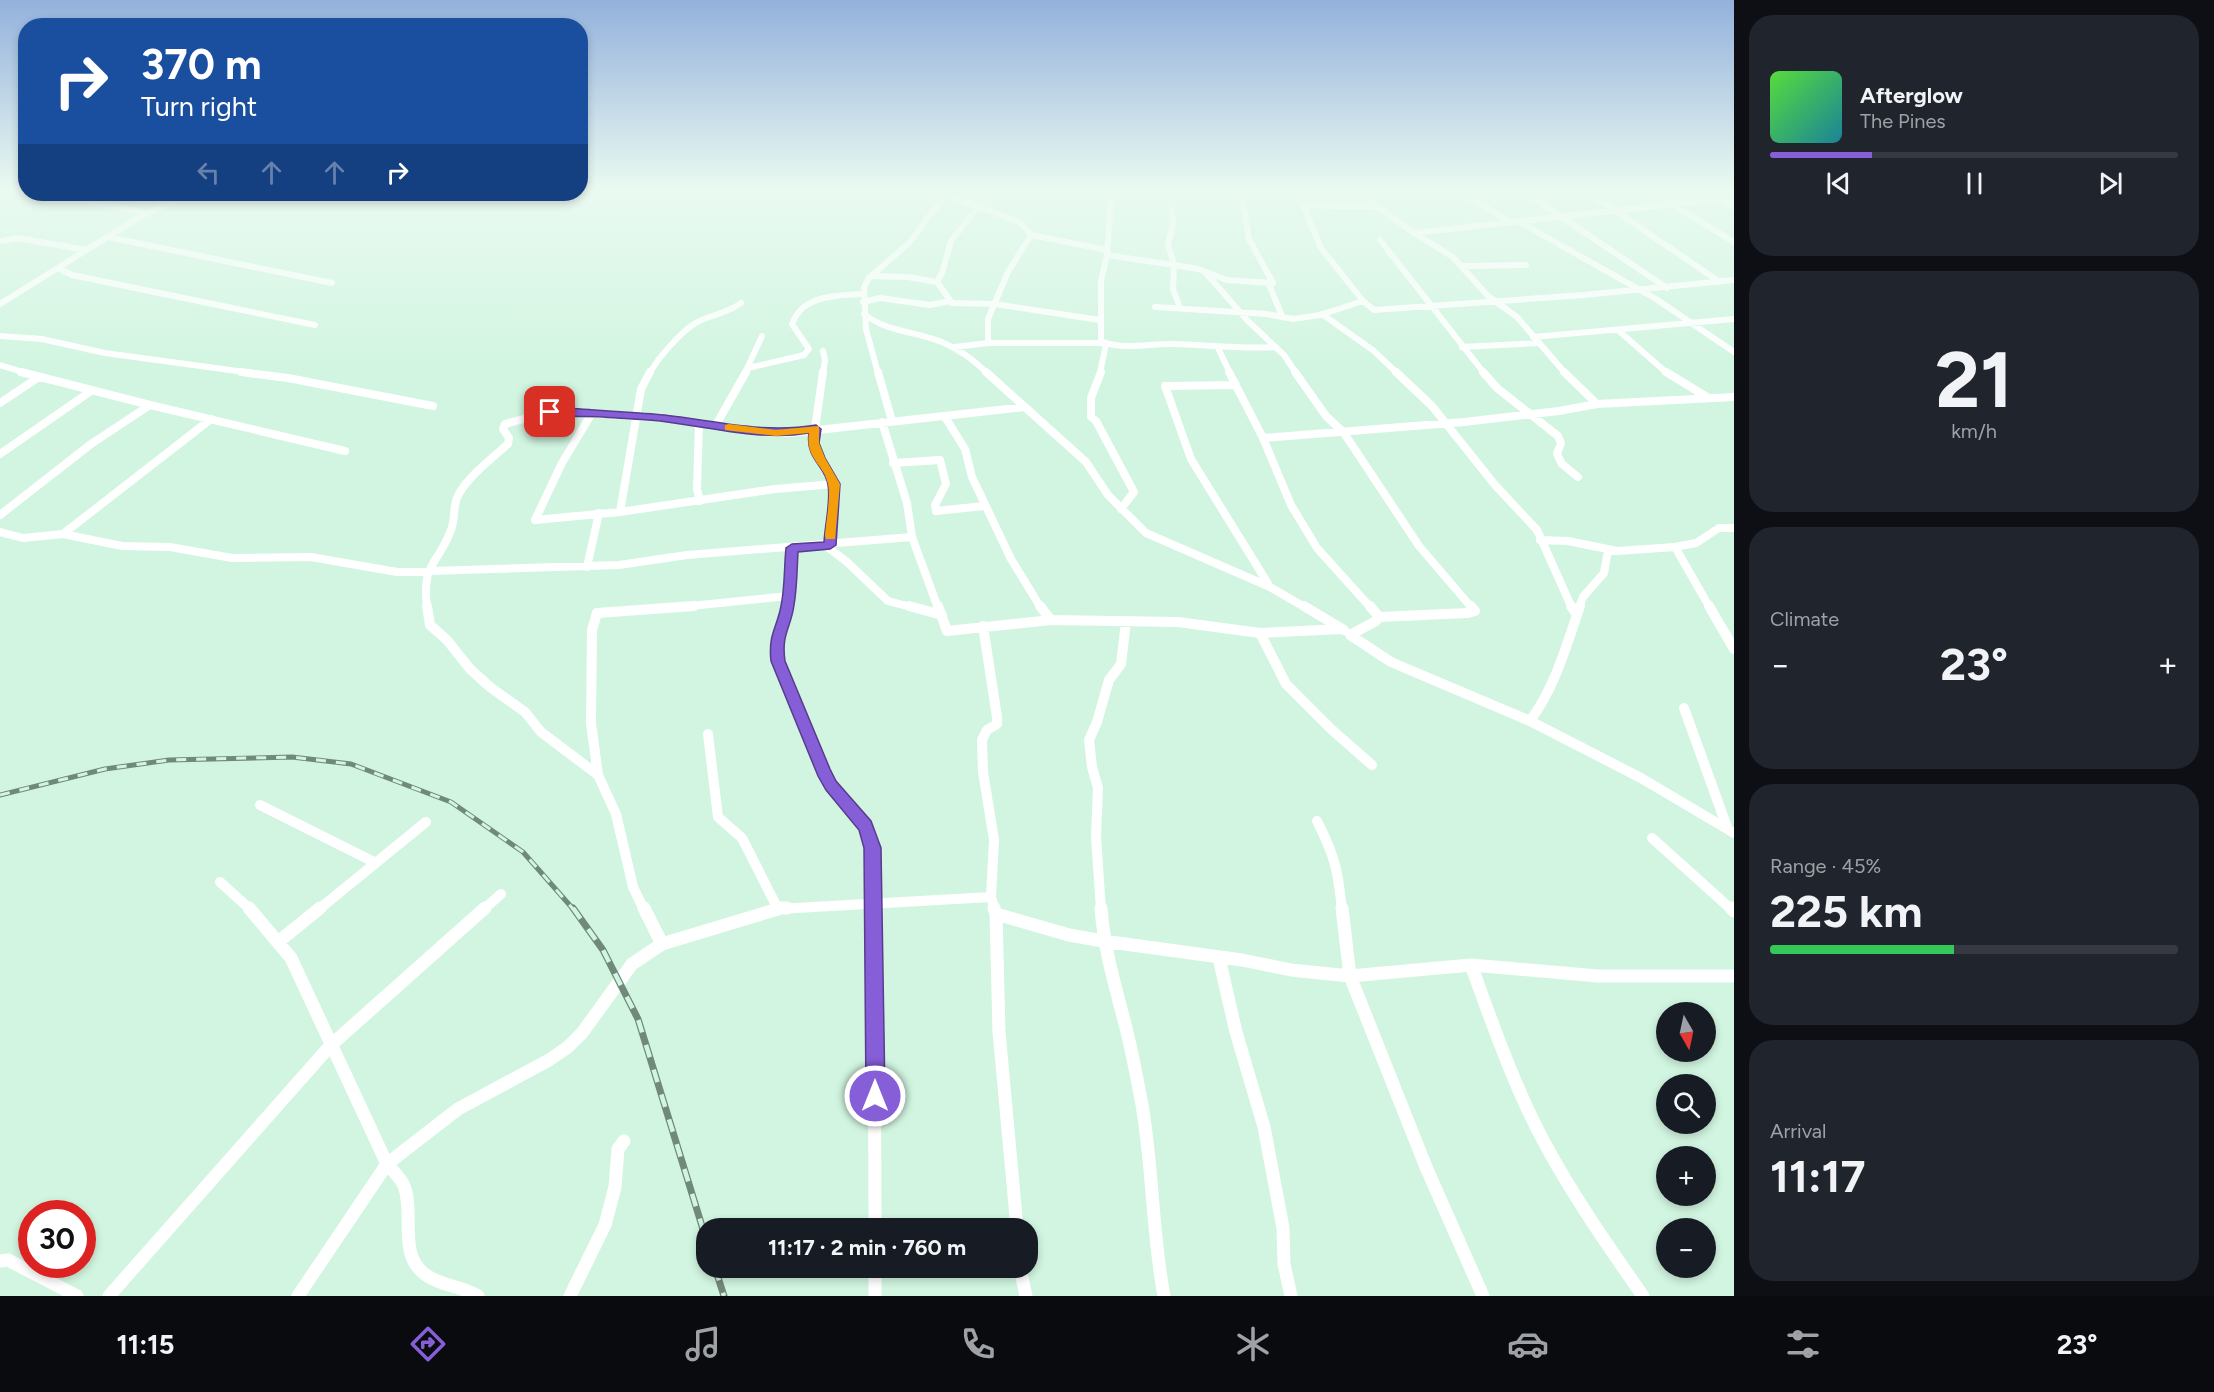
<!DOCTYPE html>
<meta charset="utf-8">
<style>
:root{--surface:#171b24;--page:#20242c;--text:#f1f3f6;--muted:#9ea1a6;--line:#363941;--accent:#865ed8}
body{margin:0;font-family:Figtree,sans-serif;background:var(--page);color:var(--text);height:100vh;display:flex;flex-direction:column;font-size:22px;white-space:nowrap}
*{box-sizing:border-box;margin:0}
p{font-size:20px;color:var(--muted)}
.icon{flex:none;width:33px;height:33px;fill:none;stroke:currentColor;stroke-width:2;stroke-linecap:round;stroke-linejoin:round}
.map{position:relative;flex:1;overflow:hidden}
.details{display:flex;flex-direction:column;gap:15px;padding:15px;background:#0d0f14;width:480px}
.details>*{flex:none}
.top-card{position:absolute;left:18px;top:18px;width:570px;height:183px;border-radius:24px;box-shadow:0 3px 9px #0003;background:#1a4fa0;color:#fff;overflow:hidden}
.needle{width:39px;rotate:171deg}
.buttons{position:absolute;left:1656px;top:1002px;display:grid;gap:12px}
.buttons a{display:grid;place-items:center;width:60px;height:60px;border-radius:50%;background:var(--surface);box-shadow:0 3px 9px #0003;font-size:30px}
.speed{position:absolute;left:18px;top:1200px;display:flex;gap:12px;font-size:30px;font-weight:700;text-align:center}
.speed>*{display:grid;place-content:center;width:78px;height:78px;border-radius:50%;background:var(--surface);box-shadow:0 3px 9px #0003;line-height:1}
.speed .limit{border:9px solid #d22;background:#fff;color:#111}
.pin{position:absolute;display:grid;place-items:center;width:51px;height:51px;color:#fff;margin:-26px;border-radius:12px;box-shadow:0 3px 9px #0006}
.me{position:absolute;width:66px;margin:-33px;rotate:0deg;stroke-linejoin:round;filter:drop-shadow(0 0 4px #0008)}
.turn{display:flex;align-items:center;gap:21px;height:126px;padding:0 24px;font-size:27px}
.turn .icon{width:78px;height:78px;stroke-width:2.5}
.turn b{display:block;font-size:42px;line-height:51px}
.lanes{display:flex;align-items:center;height:57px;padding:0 24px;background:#0003;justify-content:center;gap:30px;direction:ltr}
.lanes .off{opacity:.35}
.big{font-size:45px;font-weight:700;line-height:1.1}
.details .card{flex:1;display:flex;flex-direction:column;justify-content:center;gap:9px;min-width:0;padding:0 21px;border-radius:24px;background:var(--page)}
.details .dial{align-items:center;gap:0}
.dial b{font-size:78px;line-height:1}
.song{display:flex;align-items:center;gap:18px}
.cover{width:72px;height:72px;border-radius:9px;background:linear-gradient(135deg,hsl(110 70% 55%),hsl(190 70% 35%))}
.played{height:6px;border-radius:3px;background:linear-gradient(90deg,var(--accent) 25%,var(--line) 25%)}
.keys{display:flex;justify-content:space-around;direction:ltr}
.heat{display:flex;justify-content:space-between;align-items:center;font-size:33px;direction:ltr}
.charge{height:9px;border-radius:4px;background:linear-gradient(90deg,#34c759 45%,var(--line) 0)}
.trip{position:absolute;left:696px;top:1218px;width:342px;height:60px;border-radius:24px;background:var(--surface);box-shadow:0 3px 9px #0003;font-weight:700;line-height:60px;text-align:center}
.menu{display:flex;height:96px;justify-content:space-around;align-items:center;background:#090b0e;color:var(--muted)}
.menu .icon{width:42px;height:42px}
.menu .current{color:var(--accent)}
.menu b{font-size:27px;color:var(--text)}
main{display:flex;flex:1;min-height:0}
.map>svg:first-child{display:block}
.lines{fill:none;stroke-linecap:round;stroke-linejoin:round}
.minor-far3{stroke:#fff;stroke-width:6}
.minor-far2{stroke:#fff;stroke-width:8}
.minor-far1{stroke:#fff;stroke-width:10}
.minor{stroke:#fff;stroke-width:13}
.rail-far1-casing{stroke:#71897b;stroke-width:5}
.rail-casing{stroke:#71897b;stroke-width:7}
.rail-far1{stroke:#d1f5e0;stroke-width:3;stroke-dasharray:10;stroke-linecap:butt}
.rail{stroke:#d1f5e0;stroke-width:4.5;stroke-dasharray:13;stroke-linecap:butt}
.route{fill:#865ed8;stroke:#573d8c;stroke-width:1.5}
.slow{fill:#f59e0b}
</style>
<main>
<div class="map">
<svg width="1734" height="1296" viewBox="0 0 1734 1296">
<rect width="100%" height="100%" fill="#d1f5e0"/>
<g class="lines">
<path class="minor-far3" d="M930 189 1020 222 1031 235 1107 250
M1032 189 1111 197
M1112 189 1107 255 1101 281V341C1124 351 1150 343 1174 344 1208 345 1242 349 1276 347
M1240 189 1330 197 1361 196
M1352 189 1414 233
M1455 189 1510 222
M1520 189 1667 288
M1583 189 1720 282
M1646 189 1734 242
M1704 189 1734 207
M1241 190 1249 239 1273 283
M71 194 88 201 148 213
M99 202 119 194
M965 204 990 189
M1375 207 1303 205 1321 248 1363 301 1374 310 1584 295 1734 280
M1172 210 1173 224 1168 244 1174 265 1198 269 1227 280 1273 283
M1518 221 1656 299 1734 352
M108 237 332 283
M1380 240 1484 373
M2 241 17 238 87 250
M1107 255 1174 265 1173 289 1180 308
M1461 266 1526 265
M58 268 72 275 315 325
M1205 272 1248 321 1284 355 1296 373
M871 276 908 277 937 282 952 303 995 304 1100 320
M937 282 942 273 951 241 977 208
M1268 282 1282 316
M863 302 880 298 930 305 950 301
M0 304 141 216 190 194
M1155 307 1267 314 1293 319 1320 315 1363 301
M864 314C888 333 917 331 944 343 960 350 975 361 987 373
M1322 314 1374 351 1397 373
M1619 331 1667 373
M0 336 42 339 105 353 252 373
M1533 337 1734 319
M988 343H1103
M954 347 988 343V319L1008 272 1031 235
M1462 347 1538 343
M1218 348 1230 373
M823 351 825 360 823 373
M0 365 26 373
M748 368 804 355 809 349 792 324C803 294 836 296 863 294
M650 373C657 359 680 333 694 324 708 315 727 314 741 303
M745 373 762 336
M878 373 866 329 864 287 869 278 910 242 944 196
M1100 373 1106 344
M1565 373 1517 317 1488 296 1453 257 1414 233 1719 199"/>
<path class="minor-far2" d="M241 372 288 378 433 406
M823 372 813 443 834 484 830 545
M878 372 892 421
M986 372 1086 462 1108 495 1146 533 1270 587 1306 608
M1101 372 1091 398V417L1096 421 1134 492 1121 509
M1229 372 1263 438
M1295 372 1326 416 1344 433 1419 546 1472 608
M1396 372 1432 406 1495 485 1537 530 1572 608
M1483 372 1497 388 1558 436 1561 443 1557 454 1562 464 1578 477
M1564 372 1597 404
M1666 372 1707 397
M1236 385 1165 386 1191 459 1270 587
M0 403 39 377
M150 405 345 451
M945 417 965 449 972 477 1011 559 1041 608
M882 422 907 503 912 537 938 608
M699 423 697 489 700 501
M716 425 746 372
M0 454 91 391
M893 463 940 460 946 484 935 505 936 511 984 506
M620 512 775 489 834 484
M0 515 91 444 150 405 21 372
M535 520 620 512 641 389 650 372
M535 520 562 463 592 413
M0 532 23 538 63 534 122 546 170 547 232 558 311 557 397 572 619 565 687 555 912 537
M63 534 211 419
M1540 540 1568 541 1617 551 1675 547
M826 546 847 562 888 601 915 608
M587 567 599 513
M427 608C422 561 437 567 451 530 455 520 453 508 457 498 464 480 493 457 508 444L509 438 503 429 505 424 550 412H569L666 418 759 432 791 433 1024 407
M671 608 788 596
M788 608 792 548
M1371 608 1317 548 1291 505 1263 438 1464 422 1559 411 1597 404 1734 397
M1579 608 1583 597 1604 573 1608 550
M1710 608 1675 547 1696 543 1719 528H1734"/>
<path class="minor-far1" d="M427 606 430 625 447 640 470 669 490 687 525 712 541 732 598 775
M788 606 778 638V661L831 785 865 826 873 848 874 910
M909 606 942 615
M938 606 947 631 1051 620 1178 622 1260 633 1342 629
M1040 606 1051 620
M1304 606 1344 630
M1370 606 1379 617 1376 621 1350 635 1391 662 1530 721 1641 778 1734 833
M1571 606 1577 615
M1709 606 1734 649
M1379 617 1468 613 1475 611 1471 606
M983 626 997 717V724L987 730 982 740 983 772 994 840 991 897
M1260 633 1286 684 1331 729 1372 765
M1684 708 1727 827
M1530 721C1555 687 1566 647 1580 606
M708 734 718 817 742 838 778 909 991 897 995 910
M260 805 376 863
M1317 821C1335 856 1338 871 1342 910
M1652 838 1732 910
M220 882 251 910
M318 910 426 822
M483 910 501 894
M644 910 633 887 616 814 598 775 591 723 592 630 597 613 694 606
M1101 910 1096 836 1098 788 1092 767 1089 740 1097 722 1109 680 1121 664 1126 622"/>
<path class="minor" d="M249 908 291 958 387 1164C393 1171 401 1178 404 1186 415 1214 397 1255 426 1275 441 1286 462 1286 478 1296
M644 908 662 944 778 909
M778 908H787
M874 908 875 1228
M994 908 996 914
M1101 908C1104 949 1115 985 1125 1024 1132 1051 1137 1078 1142 1105 1153 1168 1152 1233 1164 1296
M1342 908 1350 976 1426 1167 1483 1296
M1731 908 1734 911
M278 942 320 908
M1219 958 1236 1032 1264 1127 1283 1228 1284 1264 1291 1296
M1471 965C1493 1025 1514 1086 1544 1142 1573 1196 1608 1246 1643 1296
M1017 1228 999 1032 996 914 1069 935 1103 941 1242 960 1291 970 1350 976 1471 965 1598 976H1734
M0 1261 8 1260 77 1296
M875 1268V1296
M1020 1268 1026 1296
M109 1296 330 1046 485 908
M298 1296 387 1164 458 1109 549 1060 568 1047 582 1033 632 964 662 944
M570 1296 605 1225 615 1187 618 1149 624 1141"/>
<defs>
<path id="rail-far1" d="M0 795 105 769 169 760 292 757 351 764 451 802 523 852 574 910"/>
<path id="rail" d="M573 908 603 950 638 1019 706 1239
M715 1268 724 1296"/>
</defs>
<use href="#rail-far1" class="rail-far1-casing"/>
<use href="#rail" class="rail-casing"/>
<use href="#rail-far1" class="rail-far1"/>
<use href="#rail" class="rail"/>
</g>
<linearGradient id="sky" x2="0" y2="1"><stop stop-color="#93b1dc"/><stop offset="0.51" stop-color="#eafaf1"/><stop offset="1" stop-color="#eafaf1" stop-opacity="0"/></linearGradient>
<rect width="1734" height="371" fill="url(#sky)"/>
<path class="route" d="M569 408C601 411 634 412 665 415 716 421 764 434 816 425L821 429 819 443 825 458 840 484 836 545 830 549 798 552C797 570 797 588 794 605 791 628 781 634 785 661L830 769 836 781 871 821 881 848 885 1096 882 1103 875 1106 869 1103 866 1096 864 848 859 830 826 790 818 776 771 661C768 634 777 628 781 606 785 587 784 567 786 548L792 544 824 542C825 525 831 500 828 485 826 466 805 459 809 433 762 441 715 428 667 422 646 419 624 419 603 417 591 416 551 418 544 412L550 409Z"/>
<path class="slow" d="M729 424 776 430 819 426V443L825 458 840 484 835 539H826L825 536C826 522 831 497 828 484 824 464 805 459 809 433L776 436 725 430V425Z"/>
</svg>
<div class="buttons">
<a><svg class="needle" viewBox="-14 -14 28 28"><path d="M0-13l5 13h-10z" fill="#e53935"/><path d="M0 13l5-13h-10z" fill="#9ea1a6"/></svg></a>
<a><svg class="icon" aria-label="search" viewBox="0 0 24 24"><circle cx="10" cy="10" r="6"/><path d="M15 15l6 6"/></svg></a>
<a>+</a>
<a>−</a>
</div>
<div class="speed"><div class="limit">30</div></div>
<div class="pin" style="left:550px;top:412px;background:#d93025"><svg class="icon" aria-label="arrive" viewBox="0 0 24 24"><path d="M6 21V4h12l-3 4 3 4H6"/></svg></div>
<svg class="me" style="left:875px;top:1096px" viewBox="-20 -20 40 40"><circle r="17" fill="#865ed8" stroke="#fff" stroke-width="3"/><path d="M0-11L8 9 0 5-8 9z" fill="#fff"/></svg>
<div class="trip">11:17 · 2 min · 760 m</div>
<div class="top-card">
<div class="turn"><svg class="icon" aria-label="right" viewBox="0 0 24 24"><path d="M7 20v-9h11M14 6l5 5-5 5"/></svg><div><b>370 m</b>Turn right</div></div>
<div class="lanes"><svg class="icon off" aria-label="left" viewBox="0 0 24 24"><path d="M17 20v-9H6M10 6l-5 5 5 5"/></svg><svg class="icon off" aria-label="ahead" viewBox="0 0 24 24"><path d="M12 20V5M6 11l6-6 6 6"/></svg><svg class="icon off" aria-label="ahead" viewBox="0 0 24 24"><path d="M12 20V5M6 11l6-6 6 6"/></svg><svg class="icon" aria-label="right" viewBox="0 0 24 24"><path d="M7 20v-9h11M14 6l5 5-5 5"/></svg></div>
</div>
</div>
<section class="details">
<div class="card">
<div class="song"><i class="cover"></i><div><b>Afterglow</b><p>The Pines</p></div></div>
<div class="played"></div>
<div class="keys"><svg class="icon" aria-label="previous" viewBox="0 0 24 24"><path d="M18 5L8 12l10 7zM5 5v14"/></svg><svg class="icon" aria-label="pause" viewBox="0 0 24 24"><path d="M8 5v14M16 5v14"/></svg><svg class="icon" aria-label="next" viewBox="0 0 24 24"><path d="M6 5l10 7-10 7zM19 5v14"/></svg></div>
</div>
<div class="card dial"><b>21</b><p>km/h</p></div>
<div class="card"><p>Climate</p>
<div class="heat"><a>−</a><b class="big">23°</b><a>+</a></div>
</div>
<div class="card"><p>Range · 45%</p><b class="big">225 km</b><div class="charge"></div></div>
<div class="card"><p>Arrival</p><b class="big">11:17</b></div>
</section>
</main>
<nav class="menu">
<b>11:15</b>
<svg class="icon current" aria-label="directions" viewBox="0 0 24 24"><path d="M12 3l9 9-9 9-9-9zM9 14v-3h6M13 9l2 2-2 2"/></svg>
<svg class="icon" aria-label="music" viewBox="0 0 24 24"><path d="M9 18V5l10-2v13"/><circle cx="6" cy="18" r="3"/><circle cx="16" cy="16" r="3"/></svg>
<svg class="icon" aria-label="phone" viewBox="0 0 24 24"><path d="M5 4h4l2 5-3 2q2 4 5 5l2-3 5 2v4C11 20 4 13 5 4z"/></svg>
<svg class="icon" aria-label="climate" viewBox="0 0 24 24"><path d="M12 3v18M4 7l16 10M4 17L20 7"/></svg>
<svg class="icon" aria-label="car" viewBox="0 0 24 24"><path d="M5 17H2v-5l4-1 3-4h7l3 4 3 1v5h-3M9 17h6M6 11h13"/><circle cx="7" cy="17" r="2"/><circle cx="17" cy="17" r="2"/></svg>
<svg class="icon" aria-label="filters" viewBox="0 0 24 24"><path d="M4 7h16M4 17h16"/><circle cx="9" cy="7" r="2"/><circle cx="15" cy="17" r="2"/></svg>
<b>23°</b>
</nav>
